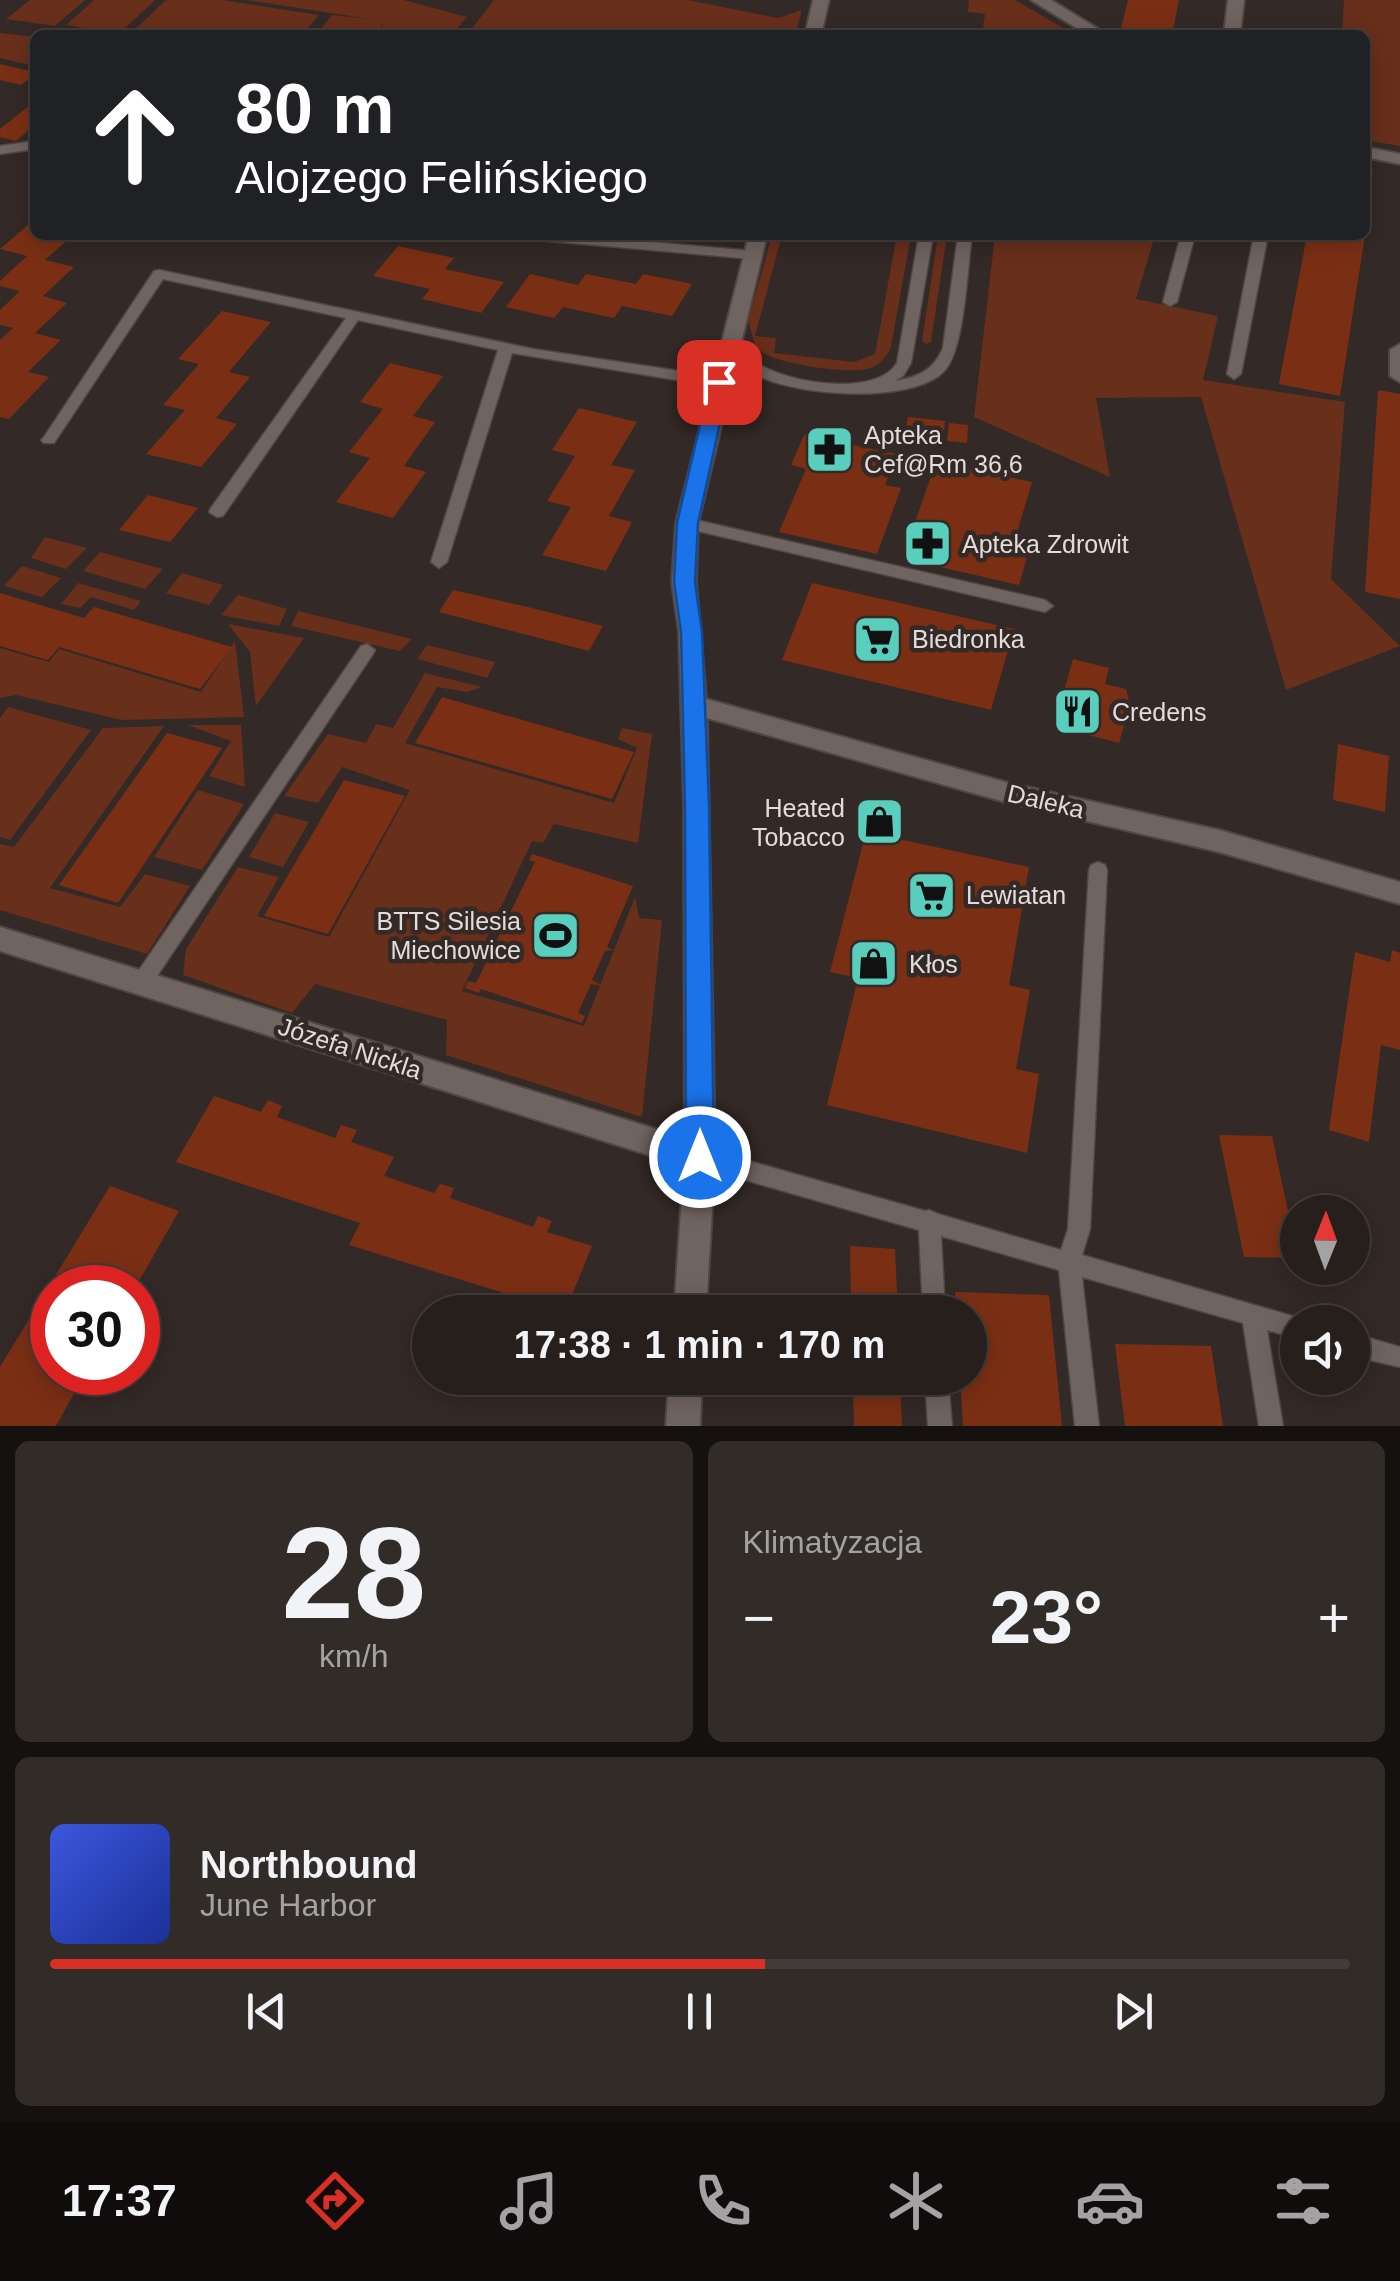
<!DOCTYPE html>
<html lang="pl">
<meta charset="utf-8">
<style>
:root{--surface:#261f1c;--page:#322c29;--text:#f1f3f6;--muted:#a4a2a3;--line:#423d3b;--accent:#d93025}
body{margin:0;font-family:Arial,sans-serif;background:var(--page);color:var(--text);height:100vh;display:flex;flex-direction:column;font-size:38px;white-space:nowrap}
*{box-sizing:border-box;margin:0}
p{font-size:32px;color:var(--muted)}
.icon{flex:none;width:55px;height:55px;fill:none;stroke:currentColor;stroke-width:2;stroke-linecap:round;stroke-linejoin:round}
.map{position:relative;height:1426px;overflow:hidden}
.panel{display:flex;flex-direction:column;gap:15px;padding:15px;background:#15110f;flex:1}
.panel>*{flex:none}
.banner{position:absolute;left:30px;top:30px;width:1340px;height:210px;border-radius:15px;box-shadow:0 5px 25px #0003,0 0 0 2px var(--line);background:#202124;color:#fff;overflow:hidden}
.needle{width:65px;rotate:1deg}
.fabs{position:absolute;left:1280px;top:1195px;display:grid;gap:20px}
.fabs a{display:grid;place-items:center;width:90px;height:90px;border-radius:50%;background:var(--surface);box-shadow:0 5px 25px #0003,0 0 0 2px var(--line);font-size:50px}
.speed{position:absolute;left:30px;top:1265px;display:flex;gap:20px;font-size:50px;font-weight:700;text-align:center}
.speed>*{display:grid;place-content:center;width:130px;height:130px;border-radius:50%;background:var(--surface);box-shadow:0 5px 25px #0003,0 0 0 2px var(--line);line-height:1}
.speed .limit{border:15px solid #d22;background:#fff;color:#111}
.pin{position:absolute;display:grid;place-items:center;width:85px;height:85px;color:#fff;margin:-42px;border-radius:20px;box-shadow:0 5px 15px #0006}
.me{position:absolute;width:110px;margin:-55px;rotate:0deg;stroke-linejoin:round;filter:drop-shadow(0 0 8px #0008)}
.turn{display:flex;align-items:center;gap:35px;height:210px;padding:0 40px;font-size:45px}
.turn .icon{width:130px;height:130px;stroke-width:2.5}
.turn b{display:block;font-size:70px;line-height:85px}
.big{font-size:75px;font-weight:800;line-height:1.1}
.panel .tile{flex:1;display:flex;flex-direction:column;justify-content:center;gap:15px;min-width:0;padding:0 35px;border-radius:15px;background:var(--page)}
.panel .dial{align-items:center;gap:0}
.dial b{font-size:130px;line-height:1}
.song{display:flex;align-items:center;gap:30px}
.cover{width:120px;height:120px;border-radius:15px;background:linear-gradient(135deg,hsl(230 70% 55%),hsl(230 70% 35%))}
.played{height:10px;border-radius:5px;background:linear-gradient(90deg,var(--accent) 55%,var(--line) 55%)}
.keys{display:flex;justify-content:space-around;direction:ltr}
.heat{display:flex;justify-content:space-between;align-items:center;font-size:55px;direction:ltr}
.panel .tiles{flex:1;display:grid;gap:15px;grid-template-columns:1fr 1fr}
.tile:last-child{grid-column:span 2}
.trip{position:absolute;left:412px;top:1295px;width:575px;height:100px;border-radius:50px;background:var(--surface);box-shadow:0 5px 25px #0003,0 0 0 2px var(--line);font-weight:800;line-height:100px;text-align:center}
.tab-bar{display:flex;height:160px;justify-content:space-around;align-items:center;background:#0f0c0b;color:var(--muted)}
.tab-bar .icon{width:70px;height:70px}
.tab-bar .active{color:var(--accent)}
.tab-bar b{font-size:45px;color:var(--text)}
.map>svg:first-child{display:block}
.green{fill:#682f1b}
.building{fill:#7a2f14}
.lines{fill:none;stroke-linecap:round;stroke-linejoin:round}
.service-casing{stroke:#4f4744;stroke-width:3}
.minor-casing{stroke:#4f4744;stroke-width:4}
.service{fill:#706460;fill-rule:evenodd}
.minor{fill:#706460;fill-rule:evenodd}
.route{fill:#1a73e8;stroke:#114b97;stroke-width:2.5}
.labels{text-anchor:middle;stroke-width:9;stroke-linejoin:round;paint-order:stroke}
.poi-label{font-size:25px;fill:#e3dcda;stroke:#332926;text-anchor:start}
.street-label{font-size:25px;fill:#e3dcda;stroke:#332926}
</style>
<div class="map">
<svg width="1400" height="1426" viewBox="0 0 1400 1426">
<rect width="100%" height="100%" fill="#332926"/>
<path class="green" d="M30 0H85L55 26 6 19Z
M94 0H155L119 34 66 25Z
M166 0H222L319 15 302 35 131 33Z
M247 0H404L467 17 452 35H377L385 21 375 35H316L332 15 369 19Z
M494 0H688L778 18 802 10 795 35H467Z
M969 0H1015L1075 35H982L985 14 968 12Z
M1344 0H1400V146L1365 140V35H1342Z
M0 33 35 37V66L0 58Z
M772 235H782L755 336 776 338 774 353 854 362 875 354 897 235H911L891 347C887 357 879 366 868 369 845 374 773 364 756 348L748 321Z
M938 235H947L931 342 926 344 922 341Z
M995 235H1155L1136 299 1218 316 1203 380 1345 402 1331 579 1400 646 1286 690 1201 397 1096 398 1110 477 974 417Z
M45 537 87 548 66 569 31 558Z
M100 552 163 569 145 589 83 571Z
M22 566 61 578 42 597 4 586Z
M182 573 223 585 209 605 166 593Z
M78 583 141 601 134 610 91 597 80 608 61 604Z
M238 595 287 609 279 626 221 615Z
M298 611 412 639 400 651 291 626Z
M228 624 304 638 256 706 250 652Z
M235 641 244 717 122 720 16 695 0 698V648L49 662 59 649 201 692Z
M427 645 495 662 487 678 417 659Z
M425 673 482 687 467 692 437 687 405 743 614 803 637 748 618 739 622 728 652 734 638 843 554 824 543 843 532 841 462 991 584 1026 635 897 639 918 662 920 642 1117 446 1055 447 1020 315 984 292 1013 183 975 186 949 238 867 279 877 257 916 329 937 410 790 342 767 318 803 284 796 328 734 366 743 376 724 393 728Z
M8 707 91 730 10 840 0 837V718Z
M188 725H241L245 787 209 776 231 741Z
M164 726 50 888 120 907 145 874 190 886 147 954 0 910V844L14 847 103 728Z
M198 790 244 804 202 870 154 857Z
M275 813 309 822 283 867 249 857Z"/>
<path class="building" d="M1128 0H1179L1172 35 1121 29Z
M0 64 35 72V74L21 85 0 80Z
M35 101V125L16 141 0 137V129Z
M1365 170 1373 171 1367 215H1365Z
M35 219V235H73L45 260 74 267 43 296 67 303 35 333 61 340 28 372 49 377 9 419 0 417V340L13 328 0 325V310L20 291 0 286V281L27 256 0 249Z
M1307 235H1365L1340 396 1279 384Z
M398 246 454 258 445 269 504 282 481 313 422 299 430 289 373 276Z
M530 274 578 285 586 274 636 284 643 274 692 284 672 316 622 306 614 318 563 307 554 318 506 307Z
M222 311 271 322 229 372 250 377 216 418 237 424 201 467 146 454 185 410 163 405 199 364 178 359Z
M390 363 443 376 413 416 435 422 404 466 426 472 393 518 336 502 370 458 349 452 383 409 360 402Z
M1378 390 1400 394V599L1365 592Z
M579 408 637 422 611 465 635 470 609 516 632 522 606 571 542 555 571 507 547 501 575 456 552 450Z
M908 417 945 421 943 441 904 438Z
M949 423 968 425 967 443 947 441Z
M804 435 897 454 885 485 901 488 877 554 779 532 806 469 791 465Z
M936 462 1032 482 1013 546 1029 550 1019 585 918 562 930 529 914 525Z
M148 495 198 508 170 542 119 530Z
M812 583 1014 629 991 710 782 660Z
M453 590 532 608 603 626 589 651 439 612Z
M0 593 84 618 94 607 232 647 200 689 59 647 48 660 0 646Z
M1073 659 1109 668 1105 684 1126 689 1130 704 1119 743 1054 726Z
M442 697 568 733 634 752 612 799 415 743Z
M167 733 222 748 118 903 59 885Z
M1338 744 1389 756 1385 812 1333 800Z
M344 780 405 796 328 934 264 916Z
M866 832 1029 867 1009 985 1030 990 1016 1069 1039 1074 1027 1153 827 1105 858 978 830 972Z
M532 854 633 886 607 947 613 950 605 951 592 980 603 986 591 984 578 1013 585 1016 582 1023 481 989 479 993 465 988 468 981 476 983 490 955 482 953 492 950 505 923 499 921 507 919 535 862 529 860Z
M1392 950 1400 953V1050L1381 1045 1369 1142 1329 1130 1355 952 1390 962Z
M214 1096 261 1112 268 1100 282 1106 277 1117 335 1138 341 1125 357 1130 351 1142 394 1157 384 1176 434 1193 440 1184 454 1188 450 1198 533 1227 538 1216 552 1221 547 1232 592 1246 565 1312 349 1245 360 1223 176 1162Z
M1219 1135 1272 1136 1298 1258 1244 1257Z
M110 1186 179 1211 135 1288H52V1372H86L56 1426H0V1367Z
M850 1246 895 1249 898 1312H851Z
M955 1292 1049 1295 1062 1426H963L960 1378H970V1312H956Z
M1115 1344 1211 1346 1223 1426H1125Z
M853 1378H900L902 1426H854Z"/>
<g class="lines">
<defs>
<path id="service" d="M35 141V149L0 154V146Z
M519 235H571L753 251 760 255 753 259 526 239Z
M919 235H933L911 363 903 376 895 381C918 377 933 371 943 348L958 235H972C967 268 965 345 946 369 916 407 776 397 742 366 733 358 728 345 724 333L731 329 736 330C742 342 745 355 757 363 786 383 876 398 897 363Z
M1181 235H1195L1177 302 1170 306 1163 302Z
M1254 235H1268L1241 374 1234 379 1227 374Z
M159 270 533 349 719 377 726 382 719 387 512 353 447 562 439 568 431 562 498 350 358 320 223 516 217 517 209 512 211 508 346 318 163 279 54 443H44L41 440 44 437 154 271Z
M687 518 1045 600 1053 606 1045 612 681 527 679 523Z
M367 644 375 650 373 654 149 988 142 991 135 988 132 982 135 976 361 646Z
M1098 862 1105 865 1107 870 1090 1229 1082 1255 1306 1320 1307 1322H1298V1339L1267 1330 1283 1426H1259L1243 1323 1082 1277 1099 1426H1075L1059 1270 941 1236 945 1312H923L919 1230 700 1167 692 1164 689 1157 692 1150 700 1147 925 1211 929 1210 938 1214 1061 1250 1068 1229 1089 870 1091 865Z
M1352 1333 1400 1347V1367L1352 1356Z
M925 1378H948L952 1426H928Z"/>
<path id="minor" d="M813 0H829L821 35H805Z
M1031 0H1051L1108 35H1088Z
M1228 0H1244L1240 35H1224Z
M1365 147 1400 154V164L1365 157Z
M749 235H767L698 523 696 582 706 699 1005 782 1219 830 1400 882V904L1219 852 1005 802 707 718 715 1157 706 1312H674L684 1166 0 951V927L685 1138 684 806 679 632 672 582 676 523Z
M1400 344V382L1390 376V350Z
M669 1378H702L700 1426H666Z"/>
</defs>
<use href="#service" class="service-casing"/>
<use href="#minor" class="minor-casing"/>
<use href="#service" class="service"/>
<use href="#minor" class="minor"/>
</g>
<path class="route" d="M719 376 729 382 698 523 695 582 702 632 709 806 714 1157 710 1166 700 1170 690 1166 686 1157 685 806 681 632 674 582 677 523 710 382Z"/>
<defs>
<symbol id="pharmacy-square" viewBox="-11 -11 22 22"><rect x="-9" y="-9" width="18" height="18" rx="4" fill="#5acebd" stroke="#332926"/><path d="M-2-6h4v4h4v4h-4v4h-4v-4h-4v-4h4Z" fill="#111"/></symbol>
<symbol id="supermarket-square" viewBox="-11 -11 22 22"><rect x="-9" y="-9" width="18" height="18" rx="4" fill="#5acebd" stroke="#332926"/><path d="M-6-5.5h2.5l.6 2H6L4.5 2H-2.5L-4.4-4H-6ZM-1.5 3.2a1.3 1.3 0 1 0 .1 0ZM3 3.2a1.3 1.3 0 1 0 .1 0Z" fill="#111"/></symbol>
<symbol id="restaurant-square" viewBox="-11 -11 22 22"><rect x="-9" y="-9" width="18" height="18" rx="4" fill="#5acebd" stroke="#332926"/><path d="M-5-6h1v4h1v-4h1v4h1v-4h1v5L-1.5 .5V6h-2V.5L-5-1ZM5-6V6H3V1.5H1.5Q1.5-4 5-6Z" fill="#111"/></symbol>
<symbol id="shop-square" viewBox="-11 -11 22 22"><rect x="-9" y="-9" width="18" height="18" rx="4" fill="#5acebd" stroke="#332926"/><path d="M-5-2.5h2.3a2.7 3.5 0 0 1 5.4 0H5L5.5 6h-11ZM-1.5-2.5h3a1.5 2.3 0 0 0-3 0Z" fill="#111"/></symbol>
<symbol id="stadium-square" viewBox="-11 -11 22 22"><rect x="-9" y="-9" width="18" height="18" rx="4" fill="#5acebd" stroke="#332926"/><path d="M0-5a6.5 5 0 1 0 0 10a6.5 5 0 1 0 0-10ZM-3.5-1.8h7v3.6h-7Z" fill="#111"/></symbol>
</defs>
<g fill-rule="evenodd">
<use href="#pharmacy-square" x="802" y="422" width="55" height="55"/>
<use href="#pharmacy-square" x="900" y="516" width="55" height="55"/>
<use href="#supermarket-square" x="850" y="612" width="55" height="55"/>
<use href="#restaurant-square" x="1050" y="684" width="55" height="55"/>
<use href="#shop-square" x="852" y="794" width="55" height="55"/>
<use href="#supermarket-square" x="904" y="868" width="55" height="55"/>
<use href="#stadium-square" x="528" y="908" width="55" height="55"/>
<use href="#shop-square" x="846" y="936" width="55" height="55"/>
</g>
<g class="labels">
<g class="poi-label">
<text x="864" y="444">Apteka<tspan x="864" dy="29">Cef@Rm 36,6</tspan></text>
<text x="962" y="553">Apteka Zdrowit</text>
<text x="912" y="648">Biedronka</text>
<text x="1112" y="721">Credens</text>
<text x="845" y="817" text-anchor="end">Heated<tspan x="845" dy="29">Tobacco</tspan></text>
<text x="966" y="904">Lewiatan</text>
<text x="521" y="930" text-anchor="end">BTTS Silesia<tspan x="521" dy="29">Miechowice</tspan></text>
<text x="909" y="973">Kłos</text>
</g>
<g class="street-label">
<text transform="translate(1046 801) rotate(13)" y="9">Daleka</text>
<text transform="translate(350 1048) rotate(18)" y="9">Józefa Nickla</text>
</g>
</g>
</svg>
<div class="fabs">
<a><svg class="needle" viewBox="-14 -14 28 28"><path d="M0-13l5 13h-10z" fill="#e53935"/><path d="M0 13l5-13h-10z" fill="#a4a2a3"/></svg></a>
<a><svg class="icon" aria-label="sound" viewBox="0 0 24 24"><path d="M4 9h4l5-4v14l-5-4H4zM17 9q2 3 0 6"/></svg></a>
</div>
<div class="speed"><div class="limit">30</div></div>
<div class="pin" style="left:719px;top:382px;background:#d93025"><svg class="icon" aria-label="arrive" viewBox="0 0 24 24"><path d="M6 21V4h12l-3 4 3 4H6"/></svg></div>
<svg class="me" style="left:700px;top:1157px" viewBox="-20 -20 40 40"><circle r="17" fill="#1a73e8" stroke="#fff" stroke-width="3"/><path d="M0-11L8 9 0 5-8 9z" fill="#fff"/></svg>
<div class="trip">17:38 · 1 min · 170 m</div>
<div class="banner">
<div class="turn"><svg class="icon" aria-label="ahead" viewBox="0 0 24 24"><path d="M12 20V5M6 11l6-6 6 6"/></svg><div><b>80 m</b>Alojzego Felińskiego</div></div>
</div>
</div>
<section class="panel">
<div class="tiles">
<div class="tile dial"><b>28</b><p>km/h</p></div>
<div class="tile"><p>Klimatyzacja</p>
<div class="heat"><a>−</a><b class="big">23°</b><a>+</a></div>
</div>
<div class="tile">
<div class="song"><i class="cover"></i><div><b>Northbound</b><p>June Harbor</p></div></div>
<div class="played"></div>
<div class="keys"><svg class="icon" aria-label="previous" viewBox="0 0 24 24"><path d="M18 5L8 12l10 7zM5 5v14"/></svg><svg class="icon" aria-label="pause" viewBox="0 0 24 24"><path d="M8 5v14M16 5v14"/></svg><svg class="icon" aria-label="next" viewBox="0 0 24 24"><path d="M6 5l10 7-10 7zM19 5v14"/></svg></div>
</div>
</div>
</section>
<nav class="tab-bar">
<b>17:37</b>
<svg class="icon active" aria-label="directions" viewBox="0 0 24 24"><path d="M12 3l9 9-9 9-9-9zM9 14v-3h6M13 9l2 2-2 2"/></svg>
<svg class="icon" aria-label="music" viewBox="0 0 24 24"><path d="M9 18V5l10-2v13"/><circle cx="6" cy="18" r="3"/><circle cx="16" cy="16" r="3"/></svg>
<svg class="icon" aria-label="phone" viewBox="0 0 24 24"><path d="M5 4h4l2 5-3 2q2 4 5 5l2-3 5 2v4C11 20 4 13 5 4z"/></svg>
<svg class="icon" aria-label="climate" viewBox="0 0 24 24"><path d="M12 3v18M4 7l16 10M4 17L20 7"/></svg>
<svg class="icon" aria-label="car" viewBox="0 0 24 24"><path d="M5 17H2v-5l4-1 3-4h7l3 4 3 1v5h-3M9 17h6M6 11h13"/><circle cx="7" cy="17" r="2"/><circle cx="17" cy="17" r="2"/></svg>
<svg class="icon" aria-label="filters" viewBox="0 0 24 24"><path d="M4 7h16M4 17h16"/><circle cx="9" cy="7" r="2"/><circle cx="15" cy="17" r="2"/></svg>
</nav>
